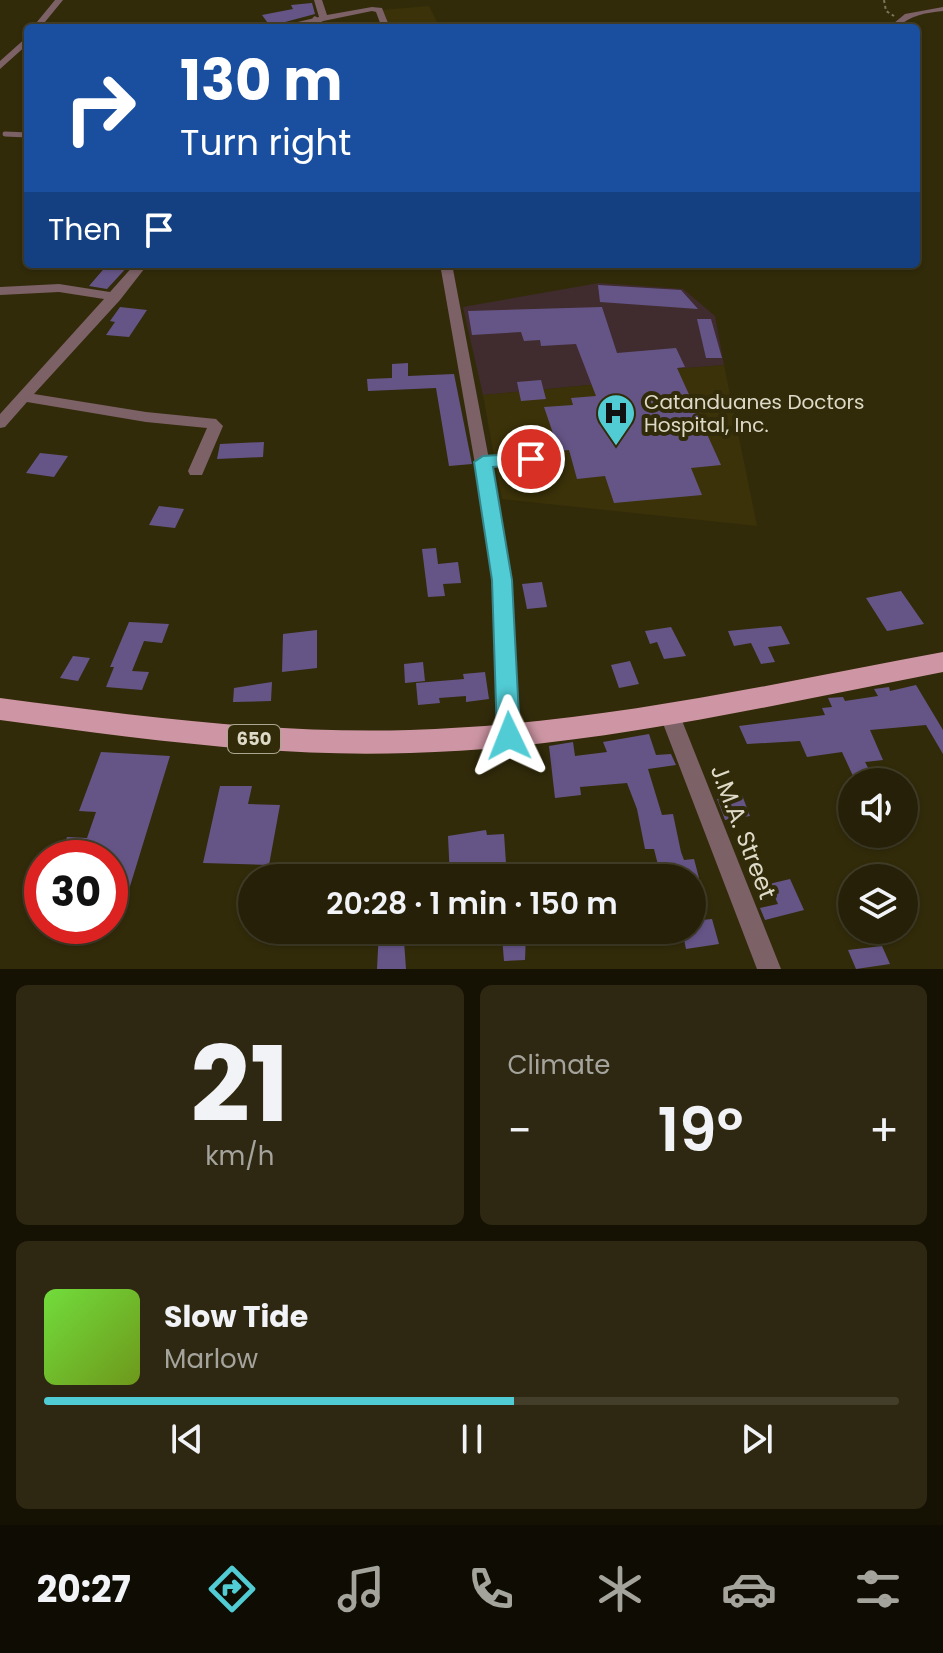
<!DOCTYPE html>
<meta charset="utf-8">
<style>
:root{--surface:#262008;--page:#2e2812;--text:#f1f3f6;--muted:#a4a39c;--line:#423e29;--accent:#51ccd5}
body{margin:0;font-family:Poppins,sans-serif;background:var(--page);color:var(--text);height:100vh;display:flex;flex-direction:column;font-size:30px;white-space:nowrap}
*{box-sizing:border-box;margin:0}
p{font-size:26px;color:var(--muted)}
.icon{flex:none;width:44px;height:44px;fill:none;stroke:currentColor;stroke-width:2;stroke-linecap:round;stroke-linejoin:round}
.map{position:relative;height:969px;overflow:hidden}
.drawer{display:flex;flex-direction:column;gap:16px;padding:16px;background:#151204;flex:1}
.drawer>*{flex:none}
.top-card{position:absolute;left:24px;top:24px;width:896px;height:244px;border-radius:8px;box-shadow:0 2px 6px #0004,0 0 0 2px var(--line);background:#1a4fa0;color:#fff;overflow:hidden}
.tools{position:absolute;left:838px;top:768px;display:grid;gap:16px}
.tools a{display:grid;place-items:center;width:80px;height:80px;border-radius:50%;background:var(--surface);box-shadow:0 2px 6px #0004,0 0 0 2px var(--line);font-size:40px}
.speed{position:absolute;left:24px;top:840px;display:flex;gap:16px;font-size:40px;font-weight:700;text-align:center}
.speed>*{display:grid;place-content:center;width:104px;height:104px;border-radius:50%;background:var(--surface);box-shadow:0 2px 6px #0004,0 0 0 2px var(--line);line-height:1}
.speed .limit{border:12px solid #d22;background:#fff;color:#111}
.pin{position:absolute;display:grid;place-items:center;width:68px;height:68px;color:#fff;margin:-34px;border:4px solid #fff;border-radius:50%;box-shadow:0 2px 8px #0007}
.me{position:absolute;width:88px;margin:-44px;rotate:358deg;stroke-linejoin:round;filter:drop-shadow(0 0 6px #0008)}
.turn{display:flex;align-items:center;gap:28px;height:168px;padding:0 24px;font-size:36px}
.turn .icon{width:104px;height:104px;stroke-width:2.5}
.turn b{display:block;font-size:56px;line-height:68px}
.then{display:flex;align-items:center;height:76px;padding:0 24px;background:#0003;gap:16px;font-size:30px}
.big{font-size:60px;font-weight:600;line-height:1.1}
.drawer .card{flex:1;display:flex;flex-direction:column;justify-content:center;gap:12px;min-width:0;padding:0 28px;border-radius:12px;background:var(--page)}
.drawer .dial{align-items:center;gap:0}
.dial b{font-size:104px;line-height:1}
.song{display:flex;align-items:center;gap:24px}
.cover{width:96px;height:96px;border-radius:12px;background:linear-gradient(135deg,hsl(100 70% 55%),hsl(80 70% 35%))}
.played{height:8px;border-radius:4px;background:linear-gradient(90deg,var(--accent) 55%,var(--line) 55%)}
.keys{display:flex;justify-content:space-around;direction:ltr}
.heat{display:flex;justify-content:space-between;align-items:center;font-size:44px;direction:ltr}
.drawer .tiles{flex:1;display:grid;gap:16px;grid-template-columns:1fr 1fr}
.card:last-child{grid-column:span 2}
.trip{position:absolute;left:238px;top:864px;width:468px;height:80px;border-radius:40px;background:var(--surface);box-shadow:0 2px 6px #0004,0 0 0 2px var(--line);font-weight:600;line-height:80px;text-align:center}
.tab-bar{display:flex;height:128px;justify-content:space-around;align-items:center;background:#0f0d03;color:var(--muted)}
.tab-bar .icon{width:56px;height:56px}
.tab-bar .current{color:var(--accent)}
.tab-bar b{font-size:36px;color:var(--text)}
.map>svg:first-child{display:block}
.industrial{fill:#402c2e}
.built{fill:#3b3209}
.building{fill:#655587}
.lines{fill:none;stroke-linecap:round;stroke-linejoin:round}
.path{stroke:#7b755b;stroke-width:2;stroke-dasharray:3 3;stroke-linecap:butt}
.service-far1{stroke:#7c6167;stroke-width:5}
.service{stroke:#7c6167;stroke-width:8}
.minor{fill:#7c6167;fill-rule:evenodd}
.primary{fill:#ce96a4;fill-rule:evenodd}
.route{fill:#51ccd5;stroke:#35858a;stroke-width:2}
.labels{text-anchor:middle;stroke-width:8;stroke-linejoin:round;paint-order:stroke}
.shield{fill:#322b0a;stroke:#aaa68f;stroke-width:2}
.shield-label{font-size:18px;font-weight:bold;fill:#dedac8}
.poi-label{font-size:20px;fill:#dedac8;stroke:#322b0a;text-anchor:start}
.near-street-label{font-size:24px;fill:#dedac8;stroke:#322b0a}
</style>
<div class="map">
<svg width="943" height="969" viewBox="0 0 943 969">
<rect width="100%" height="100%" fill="#322b0a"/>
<path class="industrial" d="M599 283 683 289 715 316 724 365 639 372 641 380 483 395 463 307Z"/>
<path class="built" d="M429 6 440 28H389L382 10Z
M724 365 757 526 502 499 483 395 641 380 638 372Z"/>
<path class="building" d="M312 3 315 14 270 26 262 15 293 9 291 5Z
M108 264H130L107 289 89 286Z
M598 285 681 290 698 309 600 302Z
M120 307 147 310 129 337 106 335 115 322 110 321Z
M602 307 617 353 676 348 685 367 677 368 721 465 691 468 702 495 614 503 605 476 577 479 569 450 559 451 544 407 573 405 571 398 596 396 576 344 541 346 540 340 524 341 521 332 472 335 468 311Z
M697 319H711L722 358H706Z
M408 363V376L454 374 472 464 449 466 436 388 368 391 367 379 392 378V364Z
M541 380 546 399 521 401 517 382Z
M264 442 263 457 217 459 220 444Z
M40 453 68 456 54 477 26 473Z
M159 506 184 509 175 528 149 525Z
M436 548 438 564 458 562 461 583 443 584 445 596 428 597 422 549Z
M542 582 547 607 527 609 522 584Z
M901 591 924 624 887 631 866 598Z
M129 622 169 624 162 643 144 641 132 671 149 672 142 690 106 687 114 667H110Z
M781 626 790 644 768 647 775 662 761 664 751 643 734 646 728 631Z
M671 627 686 656 664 659 657 642 650 644 645 631Z
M317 630V668L282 672 283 634Z
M73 656 90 658 78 681 60 678Z
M630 661 639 684 619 688 611 665Z
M423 662 425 681 405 683 404 664Z
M485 672 489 699 466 702V696L439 698 440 703 418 705 416 683 464 679 463 674Z
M272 682 271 701 233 702 234 688Z
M916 685 943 730V754L926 725 870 730 883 760 865 762 872 775 854 778 842 752 807 757 800 741 747 744 739 726 825 715 822 708 832 707 828 698 843 697 845 701 878 696 874 689 889 687 890 691Z
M649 734 656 755 671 754 676 765 648 769 662 815 673 814 681 852 684 860 694 859 699 878H669L666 868 659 869 654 849H645L637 809 627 783 580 787 581 795 555 798 549 746 573 742 575 756 607 752 603 742Z
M101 752 170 756 127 896 110 895V858H60L67 837 87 838 96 812 79 811Z
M220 786H252L248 804 280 805 269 865 203 863Z
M742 795 750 816 725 820 717 799Z
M486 830 487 835 504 834 507 878H450L448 836Z
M790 879 804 910 765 920 760 908 778 904 769 884Z
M712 919 719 944 686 949 682 930H692V921Z
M379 930H393V943L404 941 406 969H377Z
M526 934 525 960 504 961 502 936Z
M882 946 890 964 856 969 848 950Z"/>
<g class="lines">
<path class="path" d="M884 0 886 11 894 16"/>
<path class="service-far1" d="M315 19 326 28
M5 134 28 135"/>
<path class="service" d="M483 462 531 459"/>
<path class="minor" d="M55 0H63L40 28H32Z
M314 0H322L327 15 372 7 382 8 390 28H382L376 12 372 11 289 28H272L319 17Z
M943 7V11C925 13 910 15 897 28H888L905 14Z
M28 36V44L0 69V61Z
M135 264H148L120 300 34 394 146 412 216 419 223 426 202 475H190L188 471 207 428 146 422 27 402 5 427 0 428V414L104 299 59 292 0 295V287L59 284 110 292Z
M440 264H452L505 544 515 638 519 736 516 742 509 745 502 742 499 736 497 638 489 544Z
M669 704 676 707 679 713 781 969H757L659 713 662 707Z"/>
<path class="primary" d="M943 652V672C767 706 591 748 410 753 273 758 136 738 0 720V698C136 716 273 734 410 730 590 725 767 685 943 652Z"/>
</g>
<path class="route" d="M531 453 537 455 540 459 537 463 493 467 512 580 520 736 517 744 509 747 501 744 497 736 492 580 474 462 483 456Z"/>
<defs>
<symbol id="hospital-pin" viewBox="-11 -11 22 30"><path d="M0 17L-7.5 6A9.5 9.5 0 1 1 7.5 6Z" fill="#51ccd5" stroke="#322b0a"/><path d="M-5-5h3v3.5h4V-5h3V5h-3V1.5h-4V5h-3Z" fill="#111"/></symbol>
</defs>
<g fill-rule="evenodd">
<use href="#hospital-pin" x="594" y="391" width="44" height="60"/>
</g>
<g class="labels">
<rect class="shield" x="228" y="725" width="52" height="28" rx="6"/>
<g class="shield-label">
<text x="254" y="745">650</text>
</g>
<g class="poi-label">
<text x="644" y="409">Catanduanes Doctors<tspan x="644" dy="23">Hospital, Inc.</tspan></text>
</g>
<g class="near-street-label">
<text transform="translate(743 832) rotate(69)" y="8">J.M.A. Street</text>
</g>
</g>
</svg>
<div class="tools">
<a><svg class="icon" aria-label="sound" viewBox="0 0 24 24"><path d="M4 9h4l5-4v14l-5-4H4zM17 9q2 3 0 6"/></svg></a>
<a><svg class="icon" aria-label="layers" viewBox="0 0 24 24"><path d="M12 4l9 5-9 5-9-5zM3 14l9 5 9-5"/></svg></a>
</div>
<div class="speed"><div class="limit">30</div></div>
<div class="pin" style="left:531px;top:459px;background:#d93025"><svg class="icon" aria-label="arrive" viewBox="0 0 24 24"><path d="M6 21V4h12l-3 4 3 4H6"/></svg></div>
<svg class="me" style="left:509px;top:736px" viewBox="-20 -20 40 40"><path d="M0-17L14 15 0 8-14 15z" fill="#51ccd5" stroke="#fff" stroke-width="4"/></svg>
<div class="trip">20:28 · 1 min · 150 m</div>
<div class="top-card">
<div class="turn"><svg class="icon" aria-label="right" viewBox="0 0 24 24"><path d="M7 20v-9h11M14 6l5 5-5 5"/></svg><div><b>130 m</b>Turn right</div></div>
<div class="then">Then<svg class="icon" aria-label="arrive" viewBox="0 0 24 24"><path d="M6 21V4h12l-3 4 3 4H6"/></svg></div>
</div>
</div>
<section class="drawer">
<div class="tiles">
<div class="card dial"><b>21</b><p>km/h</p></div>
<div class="card"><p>Climate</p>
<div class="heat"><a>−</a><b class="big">19°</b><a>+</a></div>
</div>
<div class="card">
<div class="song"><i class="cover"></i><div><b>Slow Tide</b><p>Marlow</p></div></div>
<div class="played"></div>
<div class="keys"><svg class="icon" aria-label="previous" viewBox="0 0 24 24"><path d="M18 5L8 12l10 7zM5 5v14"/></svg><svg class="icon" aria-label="pause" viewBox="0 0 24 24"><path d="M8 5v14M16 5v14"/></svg><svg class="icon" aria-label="next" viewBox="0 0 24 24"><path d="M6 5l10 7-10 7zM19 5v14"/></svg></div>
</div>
</div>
</section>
<nav class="tab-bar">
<b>20:27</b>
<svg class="icon current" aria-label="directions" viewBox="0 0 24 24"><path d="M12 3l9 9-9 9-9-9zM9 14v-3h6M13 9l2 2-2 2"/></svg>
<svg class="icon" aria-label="music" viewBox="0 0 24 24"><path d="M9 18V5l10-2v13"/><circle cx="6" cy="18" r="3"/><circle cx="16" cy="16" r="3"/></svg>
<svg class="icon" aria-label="phone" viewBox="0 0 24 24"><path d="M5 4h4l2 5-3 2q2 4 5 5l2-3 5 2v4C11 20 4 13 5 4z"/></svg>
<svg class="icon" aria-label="climate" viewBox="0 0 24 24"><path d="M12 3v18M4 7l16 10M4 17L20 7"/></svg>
<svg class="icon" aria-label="car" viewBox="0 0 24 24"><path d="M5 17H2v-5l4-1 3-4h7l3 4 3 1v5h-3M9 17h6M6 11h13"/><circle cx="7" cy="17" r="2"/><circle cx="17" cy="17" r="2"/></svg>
<svg class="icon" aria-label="filters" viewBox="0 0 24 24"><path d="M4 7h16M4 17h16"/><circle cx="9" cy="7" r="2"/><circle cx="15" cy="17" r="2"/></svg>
</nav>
